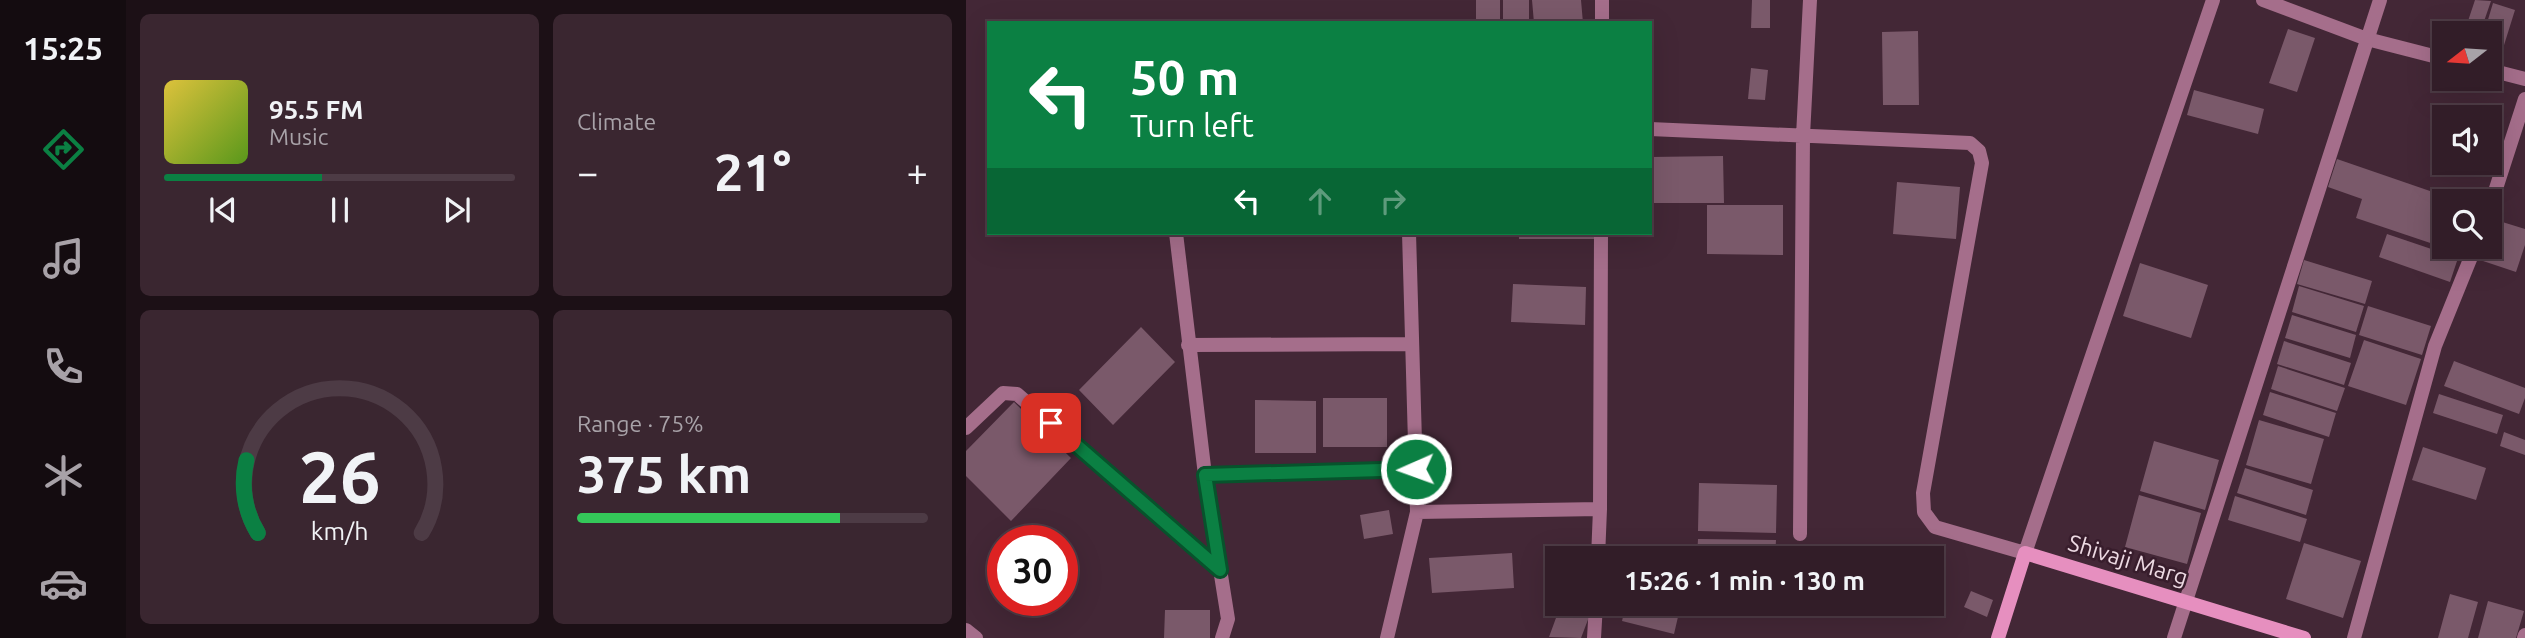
<!DOCTYPE html>
<meta charset="utf-8">
<style>
:root{--surface:#321d28;--page:#3a2630;--text:#f1f3f6;--muted:#a8a2a8;--line:#4d3b45;--accent:#0b8043}
body{margin:0;font-family:Ubuntu,sans-serif;background:var(--page);color:var(--text);height:100vh;display:flex;flex-direction:column;font-size:26px;white-space:nowrap}
*{box-sizing:border-box;margin:0}
p{font-size:23px;color:var(--muted)}
.icon{flex:none;width:38px;height:38px;fill:none;stroke:currentColor;stroke-width:2;stroke-linecap:round;stroke-linejoin:round}
.map{position:relative;flex:1;overflow:hidden}
.panel{display:flex;flex-direction:column;gap:14px;padding:14px;background:#1c1016;width:840px}
.panel>*{flex:none}
.banner{position:absolute;left:21px;top:21px;width:665px;height:214px;border-radius:0px;box-shadow:0 7px 28px #0002,0 0 0 2px var(--line);background:#0b8043;color:#fff;overflow:hidden}
.needle{width:46px;rotate:253deg}
.tools{position:absolute;left:1466px;top:21px;display:grid;gap:14px}
.tools a{display:grid;place-items:center;width:70px;height:70px;border-radius:0px;background:var(--surface);box-shadow:0 7px 28px #0002,0 0 0 2px var(--line);font-size:35px}
.speed{position:absolute;left:21px;top:525px;display:flex;gap:14px;font-size:35px;font-weight:700;text-align:center}
.speed>*{display:grid;place-content:center;width:91px;height:91px;border-radius:50%;background:var(--surface);box-shadow:0 7px 28px #0002,0 0 0 2px var(--line);line-height:1}
.speed .limit{border:10px solid #d22;background:#fff;color:#111}
.pin{position:absolute;display:grid;place-items:center;width:60px;height:60px;color:#fff;margin:-30px;border-radius:14px;box-shadow:0 4px 10px #0006}
.me{position:absolute;width:77px;margin:-38px;rotate:268deg;stroke-linejoin:round;filter:drop-shadow(0 0 5px #0008)}
.turn{display:flex;align-items:center;gap:24px;height:147px;padding:0 28px;font-size:32px}
.turn .icon{width:91px;height:91px;stroke-width:2.5}
.turn b{display:block;font-size:49px;line-height:60px}
.lanes{display:flex;align-items:center;height:66px;padding:0 28px;background:#0003;justify-content:center;gap:35px;direction:ltr}
.lanes .off{opacity:.35}
.big{font-size:52px;font-weight:700;line-height:1.1}
.panel .card{flex:1;display:flex;flex-direction:column;justify-content:center;gap:10px;min-width:0;padding:0 24px;border-radius:10px;background:var(--page)}
.panel .dial{align-items:center;gap:0}
.dial svg{height:182px;overflow:visible;fill:none;stroke:var(--line);stroke-width:7;stroke-linecap:round;text-anchor:middle}
.dial text{fill:var(--text);stroke:none}
.song{display:flex;align-items:center;gap:21px}
.cover{width:84px;height:84px;border-radius:10px;background:linear-gradient(135deg,hsl(50 70% 55%),hsl(90 70% 35%))}
.played{height:7px;border-radius:4px;background:linear-gradient(90deg,var(--accent) 45%,var(--line) 45%)}
.keys{display:flex;justify-content:space-around;direction:ltr}
.heat{display:flex;justify-content:space-between;align-items:center;font-size:38px;direction:ltr}
.charge{height:10px;border-radius:5px;background:linear-gradient(90deg,#34c759 75%,var(--line) 0)}
.panel .tiles{flex:1;display:grid;gap:14px;grid-template-columns:repeat(2,1fr)}
.trip{position:absolute;left:579px;top:546px;width:399px;height:70px;border-radius:0px;background:var(--surface);box-shadow:0 7px 28px #0002,0 0 0 2px var(--line);font-weight:700;line-height:70px;text-align:center}
main{display:flex;flex:1;min-height:0}
.menu{display:flex;flex-direction:column;width:126px;justify-content:space-around;align-items:center;background:#140c10;color:var(--muted)}
.menu .icon{width:49px;height:49px}
.menu .on{color:var(--accent)}
.menu b{font-size:32px;color:var(--text)}
.map>svg:first-child{display:block}
.building{fill:#7a596a}
.lines{fill:none;stroke-linecap:round;stroke-linejoin:round}
.street{stroke:#a56e8b;stroke-width:14}
.secondary{stroke:#e68fbf;stroke-width:14}
.route-casing{stroke:#07532c;stroke-width:18}
.route{stroke:#0b8043;stroke-width:12}
.labels{text-anchor:middle;stroke-width:5;stroke-linejoin:round;paint-order:stroke}
.street-label{font-size:23px;fill:#eddae3;stroke:#381d2c}
</style>
<main>
<nav class="menu">
<b>15:25</b>
<svg class="icon on" aria-label="directions" viewBox="0 0 24 24"><path d="M12 3l9 9-9 9-9-9zM9 14v-3h6M13 9l2 2-2 2"/></svg>
<svg class="icon" aria-label="music" viewBox="0 0 24 24"><path d="M9 18V5l10-2v13"/><circle cx="6" cy="18" r="3"/><circle cx="16" cy="16" r="3"/></svg>
<svg class="icon" aria-label="phone" viewBox="0 0 24 24"><path d="M5 4h4l2 5-3 2q2 4 5 5l2-3 5 2v4C11 20 4 13 5 4z"/></svg>
<svg class="icon" aria-label="climate" viewBox="0 0 24 24"><path d="M12 3v18M4 7l16 10M4 17L20 7"/></svg>
<svg class="icon" aria-label="car" viewBox="0 0 24 24"><path d="M5 17H2v-5l4-1 3-4h7l3 4 3 1v5h-3M9 17h6M6 11h13"/><circle cx="7" cy="17" r="2"/><circle cx="17" cy="17" r="2"/></svg>
</nav>
<section class="panel">
<div class="tiles">
<div class="card">
<div class="song"><i class="cover"></i><div><b>95.5 FM</b><p>Music</p></div></div>
<div class="played"></div>
<div class="keys"><svg class="icon" aria-label="previous" viewBox="0 0 24 24"><path d="M18 5L8 12l10 7zM5 5v14"/></svg><svg class="icon" aria-label="pause" viewBox="0 0 24 24"><path d="M8 5v14M16 5v14"/></svg><svg class="icon" aria-label="next" viewBox="0 0 24 24"><path d="M6 5l10 7-10 7zM19 5v14"/></svg></div>
</div>
<div class="card"><p>Climate</p>
<div class="heat"><a>−</a><b class="big">21°</b><a>+</a></div>
</div>
<div class="card dial"><svg viewBox="0 0 100 80">
<path d="M14 69A42 42 0 1 1 86 69"/>
<path d="M14 69A42 42 0 0 1 9 37" stroke="#0b8043"/>
<text x="50" y="56" font-size="32" font-weight="700">26</text>
<text x="50" y="72" font-size="11">km/h</text>
</svg></div>
<div class="card"><p>Range · 75%</p><b class="big">375 km</b><div class="charge"></div></div>
</div>
</section>
<div class="map">
<svg width="1559" height="638" viewBox="0 0 1559 638">
<rect width="100%" height="100%" fill="#432736"/>
<path class="building" d="M510 0H534V23H510Z
M537 0H563V23H537Z
M566 0H615L617 23H568Z
M786 0H804V28H785Z
M1509 0 1525 1 1514 33H1498Z
M1527 3 1549 10 1534 58 1524 55V33H1518Z
M1322 29 1349 38 1331 92 1303 83Z
M952 31 953 105H917L916 32Z
M785 68 802 70 799 100 782 99Z
M1228 90 1298 109 1292 134 1221 115Z
M757 156 758 203H684V157Z
M1371 159 1493 201H1479V247H1502L1500 255 1390 218 1396 199 1362 187Z
M931 182 994 187 990 239 927 234Z
M741 205H817V255L741 254Z
M1530 220 1559 229V245L1550 272 1517 261 1521 247H1524V237Z
M553 233H630V239H553Z
M1421 234 1492 258 1484 282 1413 257Z
M1338 260 1406 281 1399 304 1331 284Z
M1174 263 1242 285 1225 338 1157 316Z
M547 284 620 287 619 325 545 322Z
M1333 286 1398 306 1390 332 1326 312Z
M1402 306 1465 326 1456 355 1393 335Z
M1326 315 1390 335 1384 358 1319 338Z
M175 327 209 362 147 425 113 390Z
M1398 340 1455 359 1440 405 1382 386Z
M1318 341 1385 363 1378 385 1311 364Z
M1488 361 1559 388V398L1553 414 1478 386Z
M1312 366 1379 388 1371 411 1305 389Z
M1304 392 1370 413 1363 437 1297 415Z
M1473 394 1537 415 1531 434 1467 413Z
M357 398H421V447H357Z
M289 400 350 401V453H289Z
M48 402 105 458 45 521 0 476V451Z
M1293 420 1358 439 1345 484 1280 465Z
M1538 432 1559 440V455L1534 446Z
M1188 441 1253 460 1239 510 1174 491Z
M1457 447 1520 468 1510 500 1446 480Z
M1279 468 1347 490 1340 515 1271 493Z
M733 483 811 485 810 533 732 531Z
M1173 495 1235 513 1221 564 1159 547Z
M1269 496 1341 519 1334 542 1262 520Z
M423 510 427 534 398 539 394 515Z
M732 539 810 540 809 558H731Z
M1338 543 1395 561 1377 618 1320 599Z
M546 553 548 588 466 593 463 558Z
M1005 591 1027 600 1021 617 998 607Z
M1484 594 1512 602 1502 638H1472Z
M1522 601 1558 611 1550 638H1512Z
M660 604H715L708 634 656 621Z
M594 607 623 617 615 638 583 637Z
M199 610H244V638H198Z"/>
<g class="lines">
<path class="street" d="M1297 0 1401 39 1479 59
M636 23V0
M1524 70 1559 79
M684 129 1004 143 1013 151 1016 163 957 493 958 512 969 527 1059 553 1247 0
M1524 207 1559 99
M210 233 239 475 262 619 256 638
M222 345 446 344
M0 428 37 393 51 394 254 570
M239 475 450 469
M451 512 634 509
M834 534 837 136 844 0
M632 558 634 509 635 233
M0 630 10 638
M421 638 451 512 443 233
M628 638 630 604
M1208 638 1414 0
M1388 638 1469 346 1509 247
M1558 638 1559 635"/>
<path class="secondary" d="M1032 638 1059 553 1338 638"/>
</g>
<g class="lines">
<defs>
<path id="route" d="M85 423 254 570 239 475 450 469"/>
</defs>
<use href="#route" class="route-casing"/>
<use href="#route" class="route"/>
</g>
<g class="labels">
<g class="street-label">
<text transform="translate(1162 560) rotate(17)" y="8">Shivaji Marg</text>
</g>
</g>
</svg>
<div class="tools">
<a><svg class="needle" viewBox="-14 -14 28 28"><path d="M0-13l5 13h-10z" fill="#e53935"/><path d="M0 13l5-13h-10z" fill="#a8a2a8"/></svg></a>
<a><svg class="icon" aria-label="sound" viewBox="0 0 24 24"><path d="M4 9h4l5-4v14l-5-4H4zM17 9q2 3 0 6"/></svg></a>
<a><svg class="icon" aria-label="search" viewBox="0 0 24 24"><circle cx="10" cy="10" r="6"/><path d="M15 15l6 6"/></svg></a>
</div>
<div class="speed"><div class="limit">30</div></div>
<div class="pin" style="left:85px;top:423px;background:#d93025"><svg class="icon" aria-label="arrive" viewBox="0 0 24 24"><path d="M6 21V4h12l-3 4 3 4H6"/></svg></div>
<svg class="me" style="left:450px;top:469px" viewBox="-20 -20 40 40"><circle r="17" fill="#0b8043" stroke="#fff" stroke-width="3"/><path d="M0-11L8 9 0 5-8 9z" fill="#fff"/></svg>
<div class="trip">15:26 · 1 min · 130 m</div>
<div class="banner">
<div class="turn"><svg class="icon" aria-label="left" viewBox="0 0 24 24"><path d="M17 20v-9H6M10 6l-5 5 5 5"/></svg><div><b>50 m</b>Turn left</div></div>
<div class="lanes"><svg class="icon" aria-label="left" viewBox="0 0 24 24"><path d="M17 20v-9H6M10 6l-5 5 5 5"/></svg><svg class="icon off" aria-label="ahead" viewBox="0 0 24 24"><path d="M12 20V5M6 11l6-6 6 6"/></svg><svg class="icon off" aria-label="right" viewBox="0 0 24 24"><path d="M7 20v-9h11M14 6l5 5-5 5"/></svg></div>
</div>
</div>
</main>
